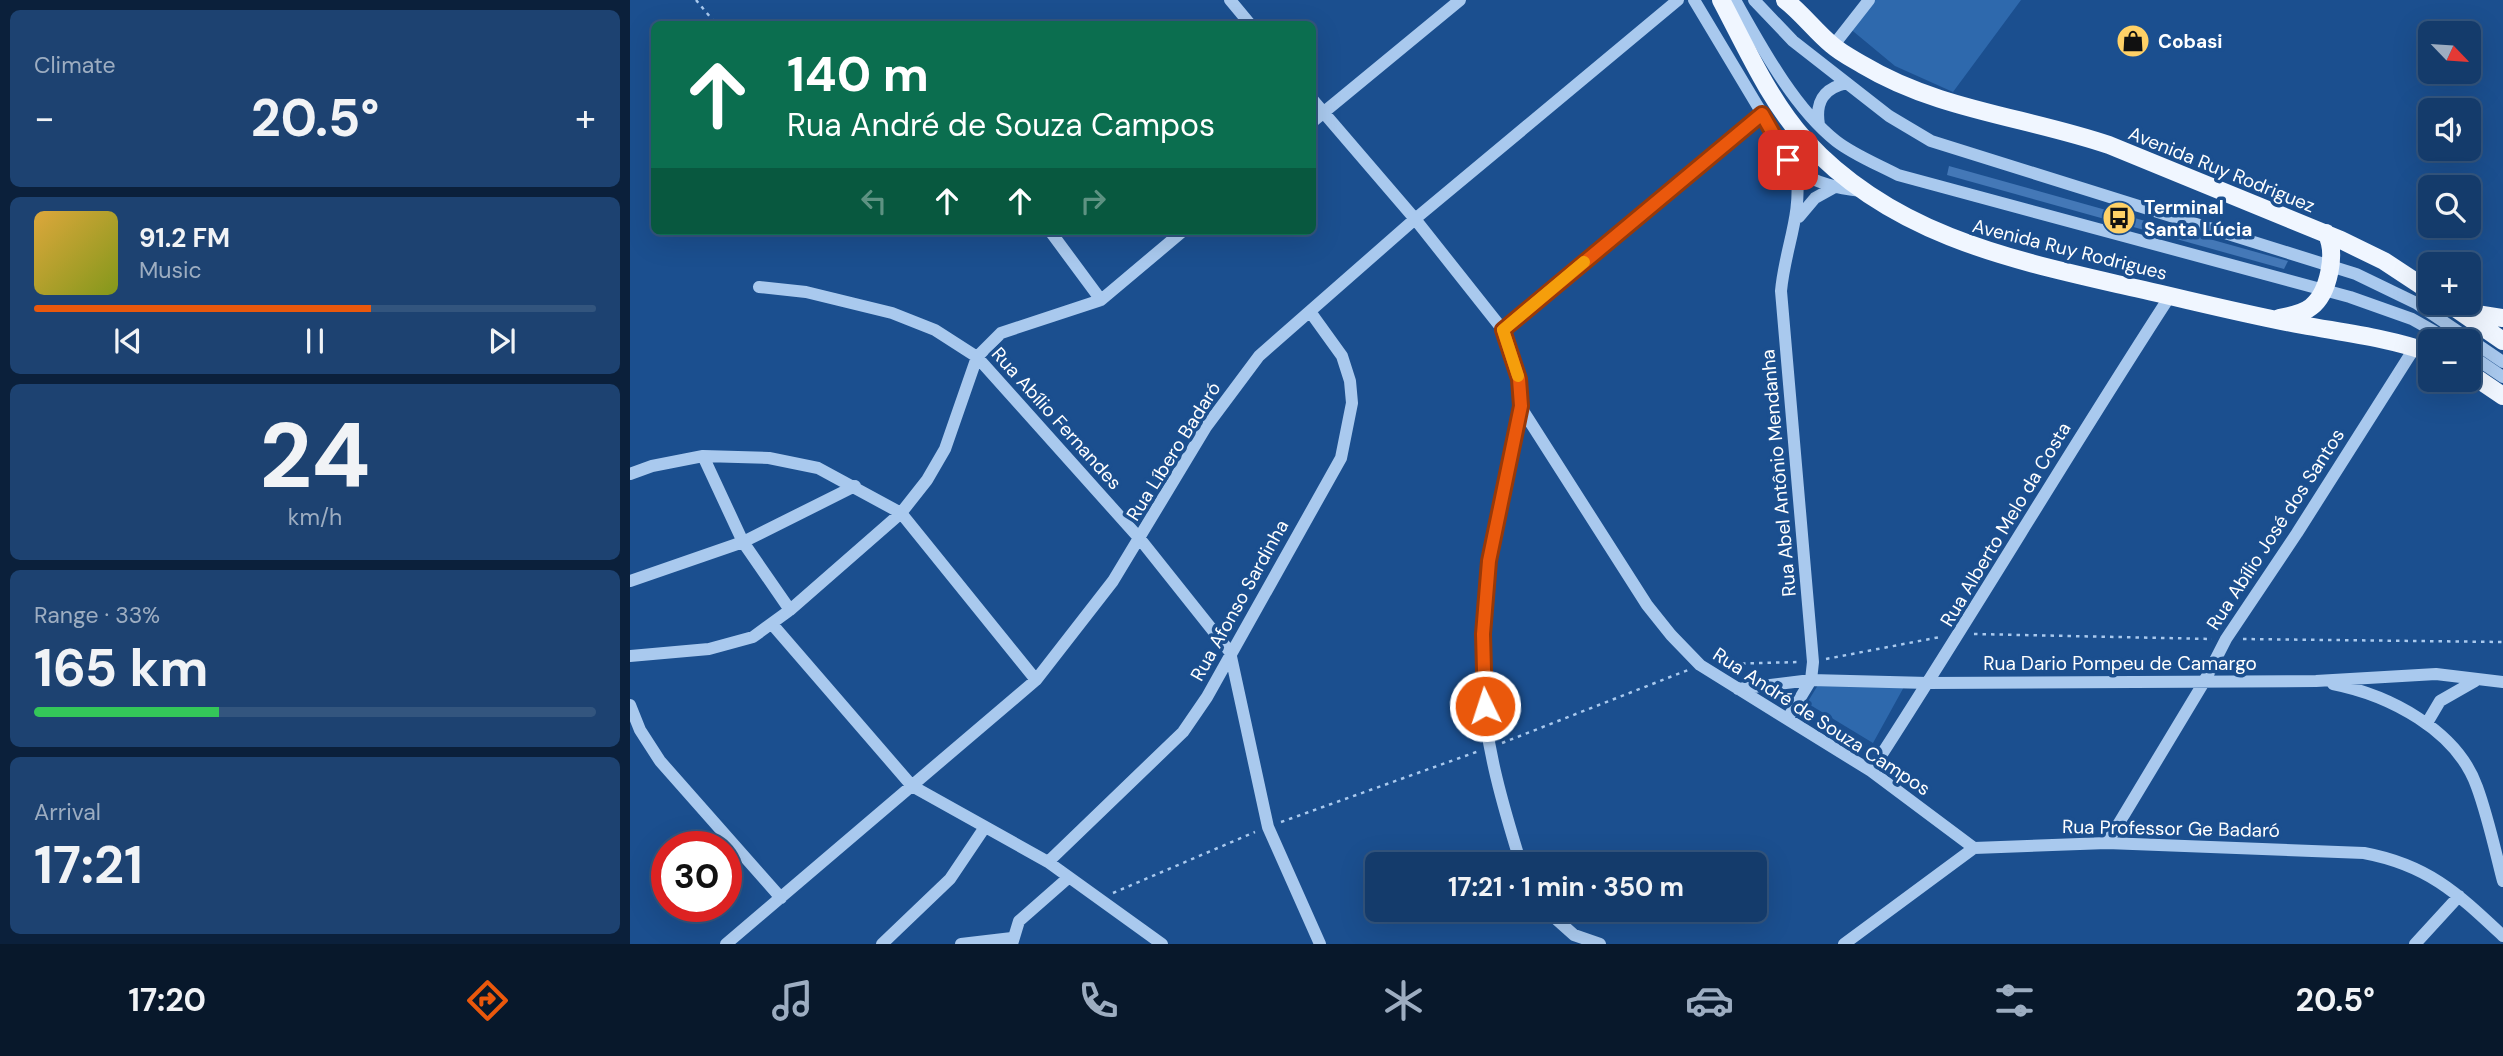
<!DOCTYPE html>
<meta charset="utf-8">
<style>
:root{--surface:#143b6b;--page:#1d4271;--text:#f1f3f6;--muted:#9dadc1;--line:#33557e;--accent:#ea580c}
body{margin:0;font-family:"DM Sans",sans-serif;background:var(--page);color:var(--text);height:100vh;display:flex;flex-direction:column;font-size:26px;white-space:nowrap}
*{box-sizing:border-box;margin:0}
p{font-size:23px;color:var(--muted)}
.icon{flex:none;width:38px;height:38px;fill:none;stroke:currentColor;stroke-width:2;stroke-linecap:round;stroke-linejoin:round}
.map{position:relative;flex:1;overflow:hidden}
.panel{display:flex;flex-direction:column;gap:10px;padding:10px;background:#0b203b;width:630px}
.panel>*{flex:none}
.hud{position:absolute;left:21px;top:21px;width:665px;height:214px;border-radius:10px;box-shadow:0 7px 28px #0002,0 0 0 2px var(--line);background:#0b6e4f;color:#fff;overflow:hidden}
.needle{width:46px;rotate:115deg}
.buttons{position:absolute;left:1788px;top:21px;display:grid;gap:14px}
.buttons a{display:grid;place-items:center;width:63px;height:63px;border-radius:10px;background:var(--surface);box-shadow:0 7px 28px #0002,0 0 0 2px var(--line);font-size:35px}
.speed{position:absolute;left:21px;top:831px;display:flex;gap:14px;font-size:35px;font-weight:700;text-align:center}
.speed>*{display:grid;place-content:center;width:91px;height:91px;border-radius:50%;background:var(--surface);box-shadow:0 7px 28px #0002,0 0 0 2px var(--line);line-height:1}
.speed .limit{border:10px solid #d22;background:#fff;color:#111}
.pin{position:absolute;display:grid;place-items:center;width:60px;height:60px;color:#fff;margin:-30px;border-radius:14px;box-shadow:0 4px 10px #0006}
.me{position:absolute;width:77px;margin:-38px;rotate:356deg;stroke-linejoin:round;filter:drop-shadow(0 0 5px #0008)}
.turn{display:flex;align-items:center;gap:24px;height:147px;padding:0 21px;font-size:32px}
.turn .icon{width:91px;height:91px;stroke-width:2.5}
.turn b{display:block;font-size:49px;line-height:60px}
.lanes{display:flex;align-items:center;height:66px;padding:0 21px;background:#0003;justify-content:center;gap:35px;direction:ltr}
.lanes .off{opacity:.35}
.big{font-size:52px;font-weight:700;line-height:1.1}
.panel .card{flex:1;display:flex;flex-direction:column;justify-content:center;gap:10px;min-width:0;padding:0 24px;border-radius:10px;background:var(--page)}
.panel .dial{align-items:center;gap:0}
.dial b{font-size:91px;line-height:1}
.song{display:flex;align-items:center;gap:21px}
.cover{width:84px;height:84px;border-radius:10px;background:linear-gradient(135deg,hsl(40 70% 55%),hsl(70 70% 35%))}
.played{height:7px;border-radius:4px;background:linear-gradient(90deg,var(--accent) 60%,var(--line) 60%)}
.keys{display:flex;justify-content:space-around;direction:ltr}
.heat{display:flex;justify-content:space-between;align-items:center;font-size:38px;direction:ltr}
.charge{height:10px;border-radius:5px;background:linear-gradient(90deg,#34c759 33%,var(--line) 0)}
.trip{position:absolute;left:735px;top:852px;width:402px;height:70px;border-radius:10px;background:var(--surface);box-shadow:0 7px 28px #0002,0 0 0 2px var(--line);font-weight:700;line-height:70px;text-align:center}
.tab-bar{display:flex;height:112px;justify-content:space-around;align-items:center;background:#08182b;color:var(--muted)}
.tab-bar .icon{width:49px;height:49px}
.tab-bar .on{color:var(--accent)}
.tab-bar b{font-size:32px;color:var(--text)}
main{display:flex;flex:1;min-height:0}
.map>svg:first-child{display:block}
.green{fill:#2e69ad}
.building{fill:#4478b7}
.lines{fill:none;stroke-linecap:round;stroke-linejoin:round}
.path{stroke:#a9c9ee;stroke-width:2.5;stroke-dasharray:3.5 5;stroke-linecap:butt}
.minor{stroke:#a9c9ee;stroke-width:12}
.major{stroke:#f0f6ff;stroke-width:18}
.route-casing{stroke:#983908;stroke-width:18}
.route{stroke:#ea580c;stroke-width:12}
.slow{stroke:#f59e0b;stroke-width:12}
.labels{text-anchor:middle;stroke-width:7;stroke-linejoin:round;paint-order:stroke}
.poi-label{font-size:19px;font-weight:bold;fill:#fff;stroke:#1b4f8f;text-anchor:start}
.street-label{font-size:19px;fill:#fff;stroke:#1b4f8f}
</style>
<main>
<section class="panel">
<div class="card"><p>Climate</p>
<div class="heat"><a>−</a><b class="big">20.5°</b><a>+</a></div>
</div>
<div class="card">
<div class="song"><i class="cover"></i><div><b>91.2 FM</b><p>Music</p></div></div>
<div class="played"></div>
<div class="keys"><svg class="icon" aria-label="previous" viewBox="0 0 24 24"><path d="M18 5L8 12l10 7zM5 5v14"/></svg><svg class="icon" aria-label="pause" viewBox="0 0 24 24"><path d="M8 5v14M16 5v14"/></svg><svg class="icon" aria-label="next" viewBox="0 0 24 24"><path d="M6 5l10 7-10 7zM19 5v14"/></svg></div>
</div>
<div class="card dial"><b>24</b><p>km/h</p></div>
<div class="card"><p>Range · 33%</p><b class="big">165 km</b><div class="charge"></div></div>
<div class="card"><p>Arrival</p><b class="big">17:21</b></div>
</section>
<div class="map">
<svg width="1873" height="944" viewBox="0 0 1873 944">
<rect width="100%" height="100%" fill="#1b4f8f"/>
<path class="green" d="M1238 0H1391L1323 92 1265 66 1218 27Z
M1188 685H1275L1243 743 1177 703Z"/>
<path class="building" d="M1319 166 1658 261 1654 269 1317 175Z"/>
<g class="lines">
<path class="path" d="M66 0 86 24
M1344 634 1582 639
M1613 639 1873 642
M1196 659 1310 637
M1095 664 1169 662
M872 743 1058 670
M651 822 849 751
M483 893 625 832"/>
<path class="minor" d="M600 0 620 24
M1064 0 1166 170C1188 184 1207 188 1232 191
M1105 0C1131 46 1164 108 1206 141 1224 155 1247 164 1268 175L1720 297 1782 319 1821 341
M1124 0 1163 41 1259 116 1301 141 1726 274 1786 303 1873 362
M1203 46 1239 0
M682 99 785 219 873 330 889 379 890 406 1017 605 1041 635 1070 665 1241 771 1344 848
M682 122 830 0
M1189 125C1185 101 1194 88 1217 83
M1169 217 1185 198 1203 188
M420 231 471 300
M129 287 176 292 262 313 305 330 347 357 510 539 600 652 638 827 690 944
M873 330 1132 114
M1839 354 1873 377
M890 406C871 497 846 593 852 687 856 748 873 806 891 864
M73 456 113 542 160 610
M0 474 22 466 73 456 139 458 188 468 271 513 406 680
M0 581 113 542 225 486
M142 624 282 786 418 862 532 944
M0 656 79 649 123 637 160 610 271 513 297 480 315 449 347 357 371 333 471 300 553 231
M1703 684C1759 695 1827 730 1847 787 1858 817 1865 850 1873 881
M1108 689 1181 680 1298 683 1686 681 1806 674 1873 682
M0 705 10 730 30 761 151 898
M1158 718 1181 680 1183 662 1151 291C1155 247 1173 214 1166 170
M1797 723 1810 701 1845 681
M1241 771C1343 614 1438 453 1540 296
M1477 843 1574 682 1596 639 1667 533 1785 347
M418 862 553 732 577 697 711 458 722 403 720 381 712 356 681 313
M916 910 944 935 970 944
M96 944 406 680 483 581 576 427 629 356 785 219 1048 0
M252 944 320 879 355 827
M331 944 382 938
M382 944 389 921 438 878
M1214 944 1344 848 1477 843 1734 853C1798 865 1827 893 1873 936
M1785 944 1829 896"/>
<path class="major" d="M1091 0C1116 47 1139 100 1175 140 1261 234 1378 259 1496 286 1555 299 1613 314 1672 325 1716 333 1759 338 1801 353
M1155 0C1172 13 1185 31 1202 45 1211 53 1223 59 1233 65 1308 110 1397 117 1479 145L1711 240 1754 261 1801 292
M1818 303 1873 341
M1840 313 1873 318
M1649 318C1660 316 1672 314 1681 307 1699 293 1707 252 1696 233
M1839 373 1873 396"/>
</g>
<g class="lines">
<defs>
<path id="route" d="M855 706 853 634 859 561 891 406 889 379 873 330 1132 114 1158 160"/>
</defs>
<use href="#route" class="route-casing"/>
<use href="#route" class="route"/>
<path class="slow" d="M888 376 873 330 954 262"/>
</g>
<defs>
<symbol id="shop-disc" viewBox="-11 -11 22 22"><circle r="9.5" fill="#ffd166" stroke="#1b4f8f"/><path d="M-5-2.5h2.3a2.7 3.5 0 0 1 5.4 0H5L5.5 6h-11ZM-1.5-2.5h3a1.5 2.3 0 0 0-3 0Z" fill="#111"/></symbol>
<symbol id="bus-disc" viewBox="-11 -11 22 22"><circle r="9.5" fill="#ffd166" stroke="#1b4f8f"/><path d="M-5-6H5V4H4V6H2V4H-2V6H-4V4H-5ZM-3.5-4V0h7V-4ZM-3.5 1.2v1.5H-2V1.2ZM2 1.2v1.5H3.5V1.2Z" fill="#111"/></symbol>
</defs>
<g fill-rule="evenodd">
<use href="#shop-disc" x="1484" y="22" width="38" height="38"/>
<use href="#bus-disc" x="1470" y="199" width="38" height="38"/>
</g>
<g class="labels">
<g class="poi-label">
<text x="1528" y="48">Cobasi</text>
<text x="1514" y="214">Terminal<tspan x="1514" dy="22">Santa Lúcia</tspan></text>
</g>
<g class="street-label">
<text transform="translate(1592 169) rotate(22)" y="7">Avenida Ruy Rodriguez</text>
<text transform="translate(1440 249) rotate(14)" y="7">Avenida Ruy Rodrigues</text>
<text transform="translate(427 418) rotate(48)" y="7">Rua Abílio Fernandes</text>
<text transform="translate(543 451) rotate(-58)" y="7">Rua Líbero Badaró</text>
<text transform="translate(1148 473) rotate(-95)" y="7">Rua Abel Antônio Mendanha</text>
<text transform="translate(1375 524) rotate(-59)" y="7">Rua Alberto Melo da Costa</text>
<text transform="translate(1645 529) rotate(-57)" y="7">Rua Abílio José dos Santos</text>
<text transform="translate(609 600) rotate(-61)" y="7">Rua Afonso Sardinha</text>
<text x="1490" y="670">Rua Dario Pompeu de Camargo</text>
<text transform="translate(1192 721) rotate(33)" y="7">Rua André de Souza Campos</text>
<text transform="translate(1541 828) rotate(1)" y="7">Rua Professor Ge Badaró</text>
</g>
</g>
</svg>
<div class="buttons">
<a><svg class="needle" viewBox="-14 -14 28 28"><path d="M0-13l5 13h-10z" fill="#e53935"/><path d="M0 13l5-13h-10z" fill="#9dadc1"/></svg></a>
<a><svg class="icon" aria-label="sound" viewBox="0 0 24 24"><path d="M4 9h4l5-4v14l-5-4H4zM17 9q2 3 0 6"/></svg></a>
<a><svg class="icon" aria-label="search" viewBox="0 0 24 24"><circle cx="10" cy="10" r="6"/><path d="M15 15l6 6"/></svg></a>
<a>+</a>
<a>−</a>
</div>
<div class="speed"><div class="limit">30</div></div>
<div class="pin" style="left:1158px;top:160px;background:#d93025"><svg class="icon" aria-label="arrive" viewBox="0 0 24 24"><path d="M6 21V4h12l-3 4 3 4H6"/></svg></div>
<svg class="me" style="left:855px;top:706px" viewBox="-20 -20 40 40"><circle r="17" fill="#ea580c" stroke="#fff" stroke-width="3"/><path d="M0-11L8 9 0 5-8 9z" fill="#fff"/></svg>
<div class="trip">17:21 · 1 min · 350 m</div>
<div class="hud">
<div class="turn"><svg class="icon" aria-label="ahead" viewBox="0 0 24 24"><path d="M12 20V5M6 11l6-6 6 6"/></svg><div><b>140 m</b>Rua André de Souza Campos</div></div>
<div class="lanes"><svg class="icon off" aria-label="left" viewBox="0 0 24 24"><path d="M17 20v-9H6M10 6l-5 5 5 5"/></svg><svg class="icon" aria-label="ahead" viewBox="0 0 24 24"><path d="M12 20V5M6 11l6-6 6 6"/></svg><svg class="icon" aria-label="ahead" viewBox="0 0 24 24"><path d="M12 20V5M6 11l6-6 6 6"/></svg><svg class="icon off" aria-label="right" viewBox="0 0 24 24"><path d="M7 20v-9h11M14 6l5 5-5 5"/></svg></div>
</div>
</div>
</main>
<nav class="tab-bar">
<b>17:20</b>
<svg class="icon on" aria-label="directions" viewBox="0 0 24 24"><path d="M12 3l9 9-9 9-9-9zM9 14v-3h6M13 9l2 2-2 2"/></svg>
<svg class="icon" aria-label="music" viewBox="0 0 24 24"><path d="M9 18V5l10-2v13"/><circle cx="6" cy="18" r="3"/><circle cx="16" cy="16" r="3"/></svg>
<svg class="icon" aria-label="phone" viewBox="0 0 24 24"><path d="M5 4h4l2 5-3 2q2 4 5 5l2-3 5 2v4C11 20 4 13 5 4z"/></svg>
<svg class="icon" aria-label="climate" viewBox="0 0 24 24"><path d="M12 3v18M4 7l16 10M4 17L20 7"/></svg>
<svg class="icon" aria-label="car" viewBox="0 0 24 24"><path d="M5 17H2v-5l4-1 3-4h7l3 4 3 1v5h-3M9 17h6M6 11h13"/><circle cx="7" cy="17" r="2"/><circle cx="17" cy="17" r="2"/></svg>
<svg class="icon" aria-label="filters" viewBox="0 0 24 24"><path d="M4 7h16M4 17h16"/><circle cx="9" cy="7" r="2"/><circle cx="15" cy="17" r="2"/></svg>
<b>20.5°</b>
</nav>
